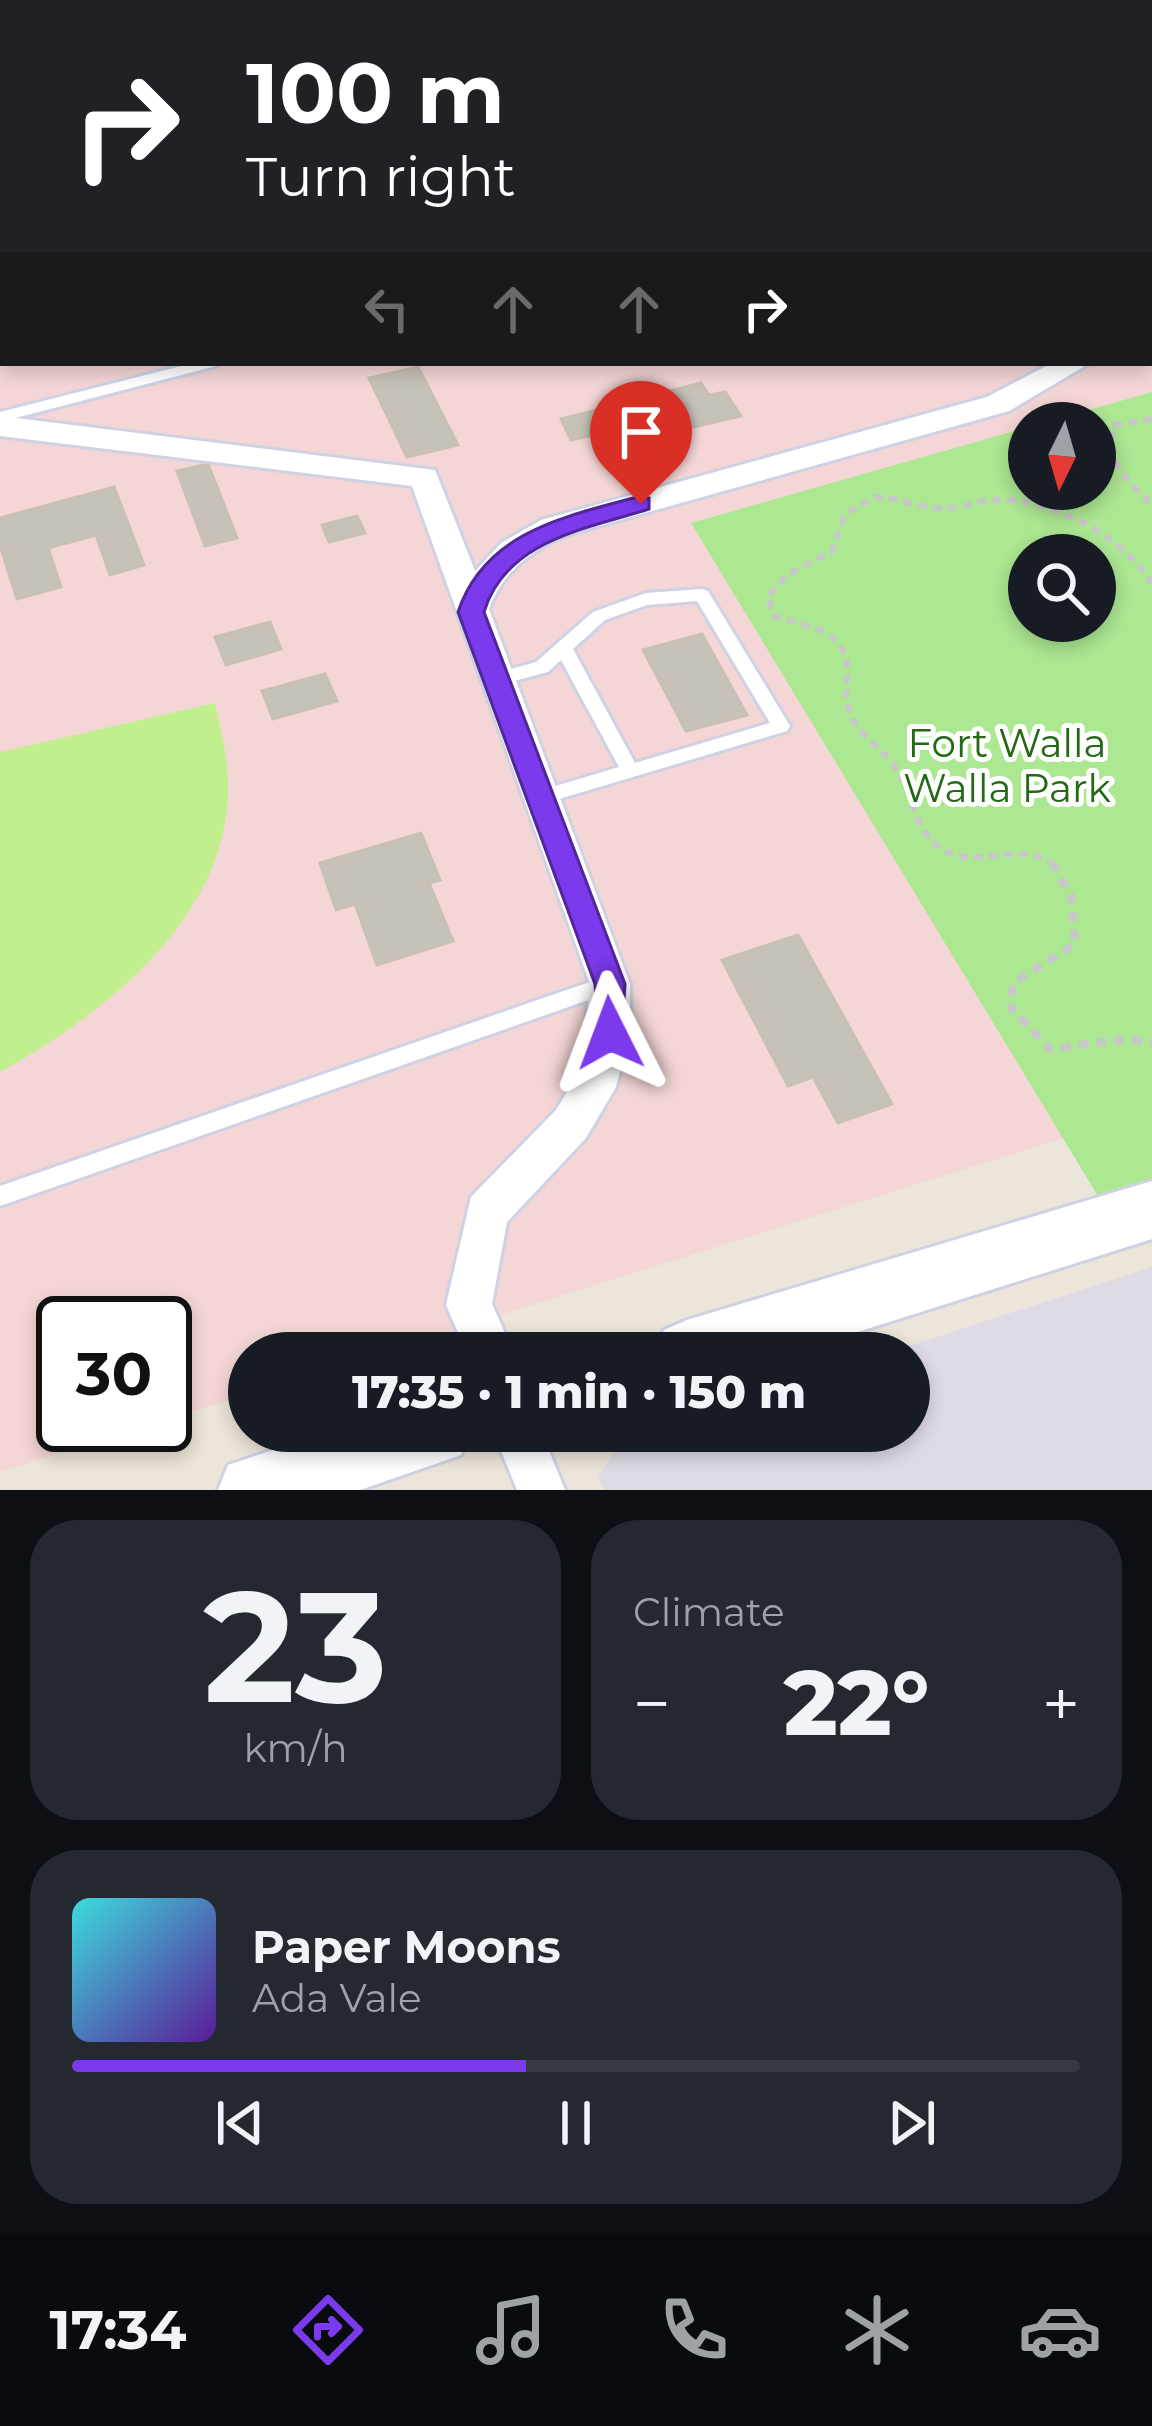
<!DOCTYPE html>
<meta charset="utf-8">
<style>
:root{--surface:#171b24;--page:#242831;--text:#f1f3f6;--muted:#9ea1a6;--line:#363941;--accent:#7c3aed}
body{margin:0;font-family:Montserrat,sans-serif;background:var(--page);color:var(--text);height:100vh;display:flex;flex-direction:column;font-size:45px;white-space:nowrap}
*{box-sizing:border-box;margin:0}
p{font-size:39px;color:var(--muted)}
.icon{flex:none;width:66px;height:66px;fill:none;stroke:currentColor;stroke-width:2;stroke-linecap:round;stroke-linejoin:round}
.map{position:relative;height:1490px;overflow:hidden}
.details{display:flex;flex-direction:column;gap:30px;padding:30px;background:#0d0f14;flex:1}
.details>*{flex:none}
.hud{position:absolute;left:0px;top:0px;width:1152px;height:366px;box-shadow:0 6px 18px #0003;background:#202124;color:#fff;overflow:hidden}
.needle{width:78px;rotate:185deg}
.buttons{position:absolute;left:1008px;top:402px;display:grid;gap:24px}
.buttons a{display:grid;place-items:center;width:108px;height:108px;border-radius:50%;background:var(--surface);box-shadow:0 6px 18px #0003;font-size:60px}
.speed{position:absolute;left:36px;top:1296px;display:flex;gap:24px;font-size:60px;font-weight:700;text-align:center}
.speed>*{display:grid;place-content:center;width:156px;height:156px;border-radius:50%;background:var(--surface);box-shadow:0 6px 18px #0003;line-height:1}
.speed .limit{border:6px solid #111;border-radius:18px;background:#fff;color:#111}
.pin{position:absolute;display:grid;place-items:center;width:102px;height:102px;color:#fff;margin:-123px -51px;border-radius:50% 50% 50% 0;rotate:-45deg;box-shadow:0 0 12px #0007}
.pin .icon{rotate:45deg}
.me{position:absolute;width:132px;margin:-66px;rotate:357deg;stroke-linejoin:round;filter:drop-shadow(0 0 9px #0008)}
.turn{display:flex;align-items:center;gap:42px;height:252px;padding:0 48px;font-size:54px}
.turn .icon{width:156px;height:156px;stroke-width:2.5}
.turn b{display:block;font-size:84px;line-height:102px}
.lanes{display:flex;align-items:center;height:114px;padding:0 48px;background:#0003;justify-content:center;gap:60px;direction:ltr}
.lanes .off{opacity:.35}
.big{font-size:90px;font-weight:800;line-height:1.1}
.details .tile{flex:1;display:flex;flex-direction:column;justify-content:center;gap:18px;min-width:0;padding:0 42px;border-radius:48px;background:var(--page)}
.details .dial{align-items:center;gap:0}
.dial b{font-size:156px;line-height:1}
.song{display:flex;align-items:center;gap:36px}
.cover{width:144px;height:144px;border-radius:18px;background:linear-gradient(135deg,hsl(180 70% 55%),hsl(270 70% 35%))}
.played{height:12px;border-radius:6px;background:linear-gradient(90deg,var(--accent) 45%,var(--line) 45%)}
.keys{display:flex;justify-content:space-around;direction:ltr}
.heat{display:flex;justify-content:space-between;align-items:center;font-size:66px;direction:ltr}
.details .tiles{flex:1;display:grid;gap:30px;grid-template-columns:1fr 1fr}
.tile:last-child{grid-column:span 2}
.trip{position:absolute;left:228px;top:1332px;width:702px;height:120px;border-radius:60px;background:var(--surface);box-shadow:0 6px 18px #0003;font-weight:800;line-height:120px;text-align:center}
.tab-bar{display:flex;height:192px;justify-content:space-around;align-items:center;background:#090b0e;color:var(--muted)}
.tab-bar .icon{width:84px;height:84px}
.tab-bar .active{color:var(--accent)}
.tab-bar b{font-size:54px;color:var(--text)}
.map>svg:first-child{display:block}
.industrial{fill:#dedbe4}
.medical{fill:#f4d6d6;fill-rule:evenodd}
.green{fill:#ace792;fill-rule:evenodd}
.pitch{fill:#c2ef8d}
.building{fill:#c7c2b9;stroke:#c8c1b3;stroke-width:3}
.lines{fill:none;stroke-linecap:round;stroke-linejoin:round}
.service-casing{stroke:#cfd2e3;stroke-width:6}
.minor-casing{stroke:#cfd2e3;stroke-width:6}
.secondary-casing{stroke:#cfd2e3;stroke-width:6}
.path-far2{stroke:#c7c7c7;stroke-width:4.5;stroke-dasharray:6 4.5;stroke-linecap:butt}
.path-far1{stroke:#c7c7c7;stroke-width:6;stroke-dasharray:9 6;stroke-linecap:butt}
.path{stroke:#c7c7c7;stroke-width:8;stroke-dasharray:10 8;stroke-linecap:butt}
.service{fill:#fff;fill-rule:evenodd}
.minor{fill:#fff;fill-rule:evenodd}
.secondary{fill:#fff;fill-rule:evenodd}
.route{fill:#7c3aed;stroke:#51269a;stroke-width:3}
.labels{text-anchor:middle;stroke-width:10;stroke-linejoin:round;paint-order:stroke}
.park-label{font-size:39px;fill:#246a15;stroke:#fff}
</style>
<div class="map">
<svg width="1152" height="1490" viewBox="0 0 1152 1490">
<rect width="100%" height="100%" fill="#ece5d9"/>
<path class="industrial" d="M1152 1267V1490H604L598 1477 624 1436 641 1431H909V1353H887Z"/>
<path class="medical" d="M0 0H1152V392L691 523 1064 1138 379 1353H249V1394L165 1420V1323H63V1425H149L0 1472ZM3 3H1149V363H3Z"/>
<path class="green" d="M1152 392V1210L1113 1221 691 523 1029 427V489H1095V423H1043ZM1029 555H1095V621H1029Z"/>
<path class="pitch" d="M215 703C219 723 225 745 227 766 242 907 109 1012 0 1072V752Z"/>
<path class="building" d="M1080 0H1152V41L1149 3Z
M418 367 458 445 407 457 369 378Z
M701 383 709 395 725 392 741 416 606 447 598 434 571 440 561 419Z
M208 464 237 538 205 546 177 471Z
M114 487 144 565 110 575 96 535 48 548 61 587 17 599 0 545V518Z
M357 516 365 533 329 542 322 525Z
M270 622 281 649 226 665 215 637Z
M702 634 747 715 686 731 643 650Z
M325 674 337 701 273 719 262 691Z
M421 833 440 880 429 883 453 941 377 965 355 904 336 910 320 863Z
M798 935 892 1104 838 1123 813 1077 788 1086 722 960Z"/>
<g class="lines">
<defs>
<path id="service" d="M800 0H822L818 3H796Z
M997 0H1010L1013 3H1000Z
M1043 0H1056L1059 3H1046Z
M1152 153V161L1149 162V154Z
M193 363H218L216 366 0 422V412Z
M702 589 708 591 787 721 790 726 787 731 539 805 532 803 530 798 532 793 619 767 561 660 548 672 495 686 489 685 486 680 489 675 536 662 593 612 646 593ZM697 601 770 723 635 763 573 649 605 620 647 605Z
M610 975 617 978 620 984 617 990 0 1206V1186Z"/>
<path id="minor" d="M568 0H592L594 3H570Z
M1152 58V73H1149V59Z
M0 159H3V175H0Z
M1052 363H1090L1009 411 563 536C530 552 502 573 489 609L630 984V1033L616 1087 586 1138 507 1222 492 1304 514 1353H467L446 1305 471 1197 556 1110 581 1069 590 984 412 486 0 436V416L435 470 475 571 501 543 541 520 987 397Z
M493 1431H541L565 1490H517Z"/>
<path id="secondary" d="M1152 1181V1239L791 1353H654L664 1330 687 1320Z
M330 1431H471L461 1455 360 1490H218L228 1465Z"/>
</defs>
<use href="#service" class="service-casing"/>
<use href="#minor" class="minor-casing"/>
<use href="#secondary" class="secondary-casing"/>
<path class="path-far2" d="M141 3H153
M189 3 205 0"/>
<path class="path-far1" d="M1152 419 1114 425C1103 461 1129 482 1152 505
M1055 866C1017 833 962 883 927 835 912 815 910 788 895 767 883 749 862 738 852 718 844 703 847 690 847 673 850 631 805 625 774 616L768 596 787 575 832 551 845 514 875 497C897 497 917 507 939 508 958 509 975 501 994 500 1050 497 1124 536 1152 584"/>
<path class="path" d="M1052 863 1071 896 1075 944 1013 983 1011 1008 1050 1049 1126 1039 1152 1042"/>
<use href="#service" class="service"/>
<use href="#minor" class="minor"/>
<use href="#secondary" class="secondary"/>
</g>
<path class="route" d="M641 496 649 498V509C586 529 506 540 484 612L625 984 621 1043H599L595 984 458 612C485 531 567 516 641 496Z"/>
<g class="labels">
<g class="park-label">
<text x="1007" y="757">Fort Walla<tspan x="1007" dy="45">Walla Park</tspan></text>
</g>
</g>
</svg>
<div class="buttons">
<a><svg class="needle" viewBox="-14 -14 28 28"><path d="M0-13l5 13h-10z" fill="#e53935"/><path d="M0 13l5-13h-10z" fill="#9ea1a6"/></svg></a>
<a><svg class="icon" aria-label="search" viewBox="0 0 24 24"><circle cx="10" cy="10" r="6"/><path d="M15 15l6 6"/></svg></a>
</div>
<div class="speed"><div class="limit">30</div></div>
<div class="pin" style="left:641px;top:504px;background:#d93025"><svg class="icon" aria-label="arrive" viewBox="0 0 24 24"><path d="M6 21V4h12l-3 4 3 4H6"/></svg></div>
<svg class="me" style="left:610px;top:1033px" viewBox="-20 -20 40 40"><path d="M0-17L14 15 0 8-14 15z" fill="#7c3aed" stroke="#fff" stroke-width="4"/></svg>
<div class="trip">17:35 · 1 min · 150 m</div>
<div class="hud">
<div class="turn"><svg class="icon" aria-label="right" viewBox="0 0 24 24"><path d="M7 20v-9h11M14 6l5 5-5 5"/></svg><div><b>100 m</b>Turn right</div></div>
<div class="lanes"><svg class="icon off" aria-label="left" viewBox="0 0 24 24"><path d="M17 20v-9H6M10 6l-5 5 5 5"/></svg><svg class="icon off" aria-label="ahead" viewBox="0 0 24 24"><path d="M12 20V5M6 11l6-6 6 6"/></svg><svg class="icon off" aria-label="ahead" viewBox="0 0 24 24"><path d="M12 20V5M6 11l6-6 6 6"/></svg><svg class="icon" aria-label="right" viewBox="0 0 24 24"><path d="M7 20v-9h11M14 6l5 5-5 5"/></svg></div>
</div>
</div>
<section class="details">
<div class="tiles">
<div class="tile dial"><b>23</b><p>km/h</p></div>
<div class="tile"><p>Climate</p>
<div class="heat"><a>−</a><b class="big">22°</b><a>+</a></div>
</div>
<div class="tile">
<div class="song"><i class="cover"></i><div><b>Paper Moons</b><p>Ada Vale</p></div></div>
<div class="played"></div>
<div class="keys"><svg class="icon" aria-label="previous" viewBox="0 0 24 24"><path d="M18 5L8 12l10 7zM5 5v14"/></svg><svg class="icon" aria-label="pause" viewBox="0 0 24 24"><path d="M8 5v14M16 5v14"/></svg><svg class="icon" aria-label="next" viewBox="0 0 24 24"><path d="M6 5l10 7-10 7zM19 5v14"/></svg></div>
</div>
</div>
</section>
<nav class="tab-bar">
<b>17:34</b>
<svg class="icon active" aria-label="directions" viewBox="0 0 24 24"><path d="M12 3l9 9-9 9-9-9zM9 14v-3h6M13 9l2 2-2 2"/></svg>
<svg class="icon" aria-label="music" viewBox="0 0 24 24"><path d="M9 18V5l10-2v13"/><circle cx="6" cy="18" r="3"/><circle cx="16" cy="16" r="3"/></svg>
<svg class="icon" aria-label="phone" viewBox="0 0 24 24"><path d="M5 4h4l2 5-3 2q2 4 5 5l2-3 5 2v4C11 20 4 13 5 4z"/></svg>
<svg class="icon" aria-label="climate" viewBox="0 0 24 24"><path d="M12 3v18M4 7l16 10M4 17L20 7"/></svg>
<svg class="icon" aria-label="car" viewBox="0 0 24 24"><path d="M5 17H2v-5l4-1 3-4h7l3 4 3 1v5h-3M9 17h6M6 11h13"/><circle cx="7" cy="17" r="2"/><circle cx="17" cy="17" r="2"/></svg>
</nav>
